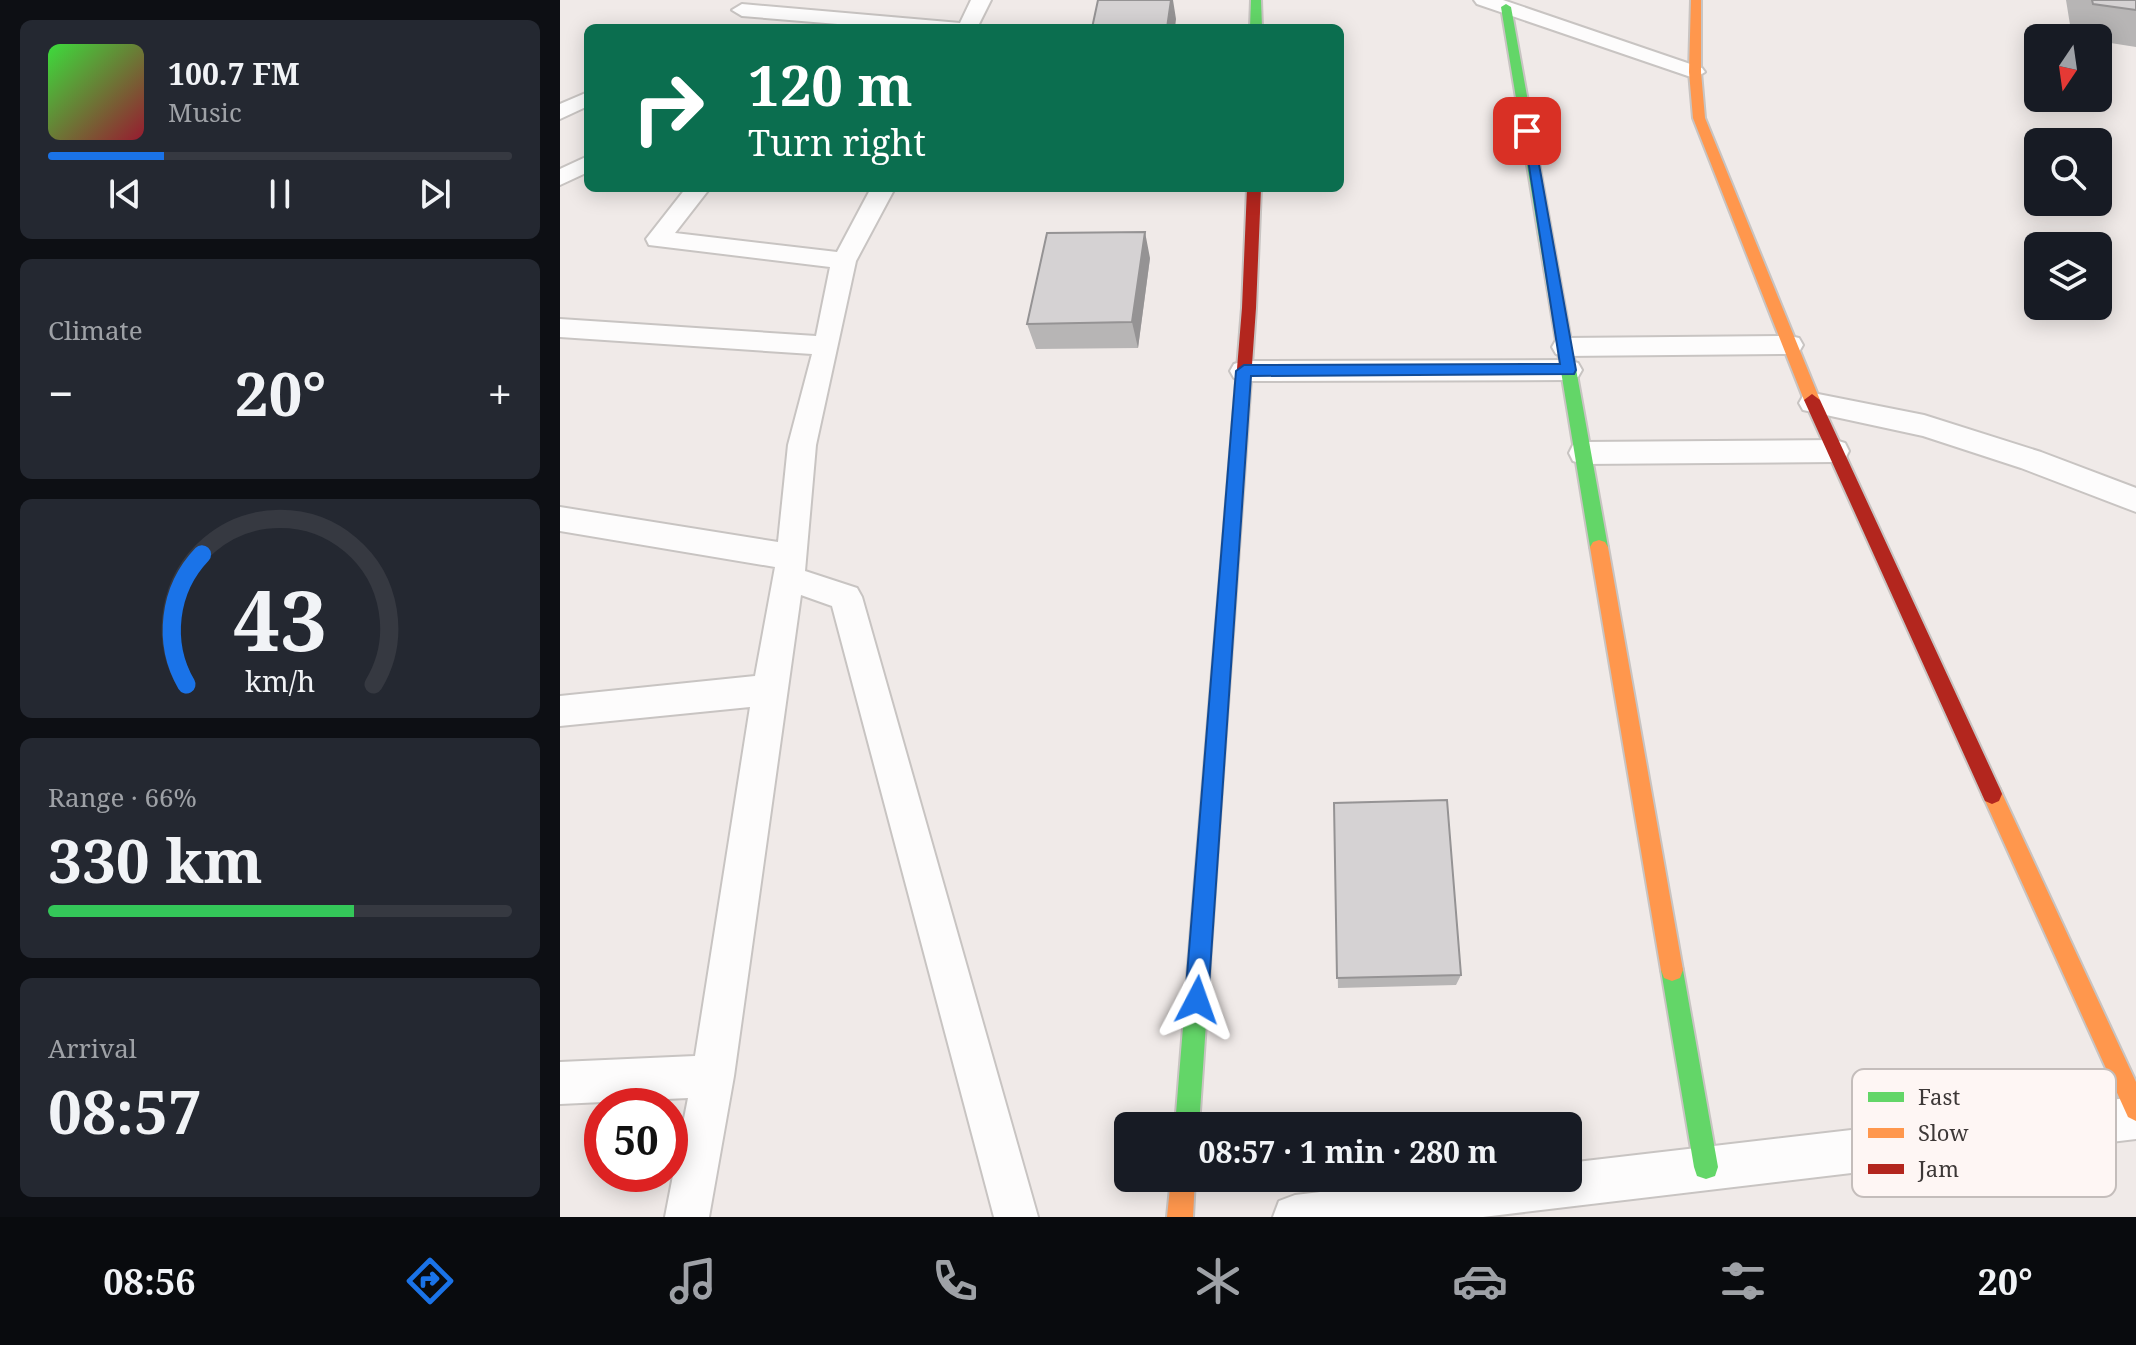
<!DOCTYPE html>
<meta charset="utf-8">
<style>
:root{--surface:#171b24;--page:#242831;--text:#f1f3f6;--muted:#9ea1a6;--line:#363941;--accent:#1a73e8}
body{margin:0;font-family:"Noto Serif",serif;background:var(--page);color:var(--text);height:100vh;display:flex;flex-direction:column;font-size:30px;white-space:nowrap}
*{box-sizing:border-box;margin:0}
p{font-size:26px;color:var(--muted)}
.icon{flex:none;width:44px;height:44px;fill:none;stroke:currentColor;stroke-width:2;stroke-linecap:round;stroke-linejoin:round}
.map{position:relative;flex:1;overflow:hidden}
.panel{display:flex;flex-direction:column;gap:20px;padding:20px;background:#0d0f14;width:560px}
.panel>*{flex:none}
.guide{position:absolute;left:24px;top:24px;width:760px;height:168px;border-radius:12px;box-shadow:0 4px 20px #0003;background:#0b6e4f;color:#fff;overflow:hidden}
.needle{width:52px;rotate:193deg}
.tools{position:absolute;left:1464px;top:24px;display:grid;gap:16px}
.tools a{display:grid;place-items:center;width:88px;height:88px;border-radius:12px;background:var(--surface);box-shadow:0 4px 20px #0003;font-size:40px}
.speed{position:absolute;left:24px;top:1088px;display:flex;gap:16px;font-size:40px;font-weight:700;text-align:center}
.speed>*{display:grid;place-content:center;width:104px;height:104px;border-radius:50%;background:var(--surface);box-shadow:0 4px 20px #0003;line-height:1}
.speed .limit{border:12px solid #d22;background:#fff;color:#111}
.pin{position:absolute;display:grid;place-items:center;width:68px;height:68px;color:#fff;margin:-34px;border-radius:16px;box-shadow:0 4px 12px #0006}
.me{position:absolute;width:88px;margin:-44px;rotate:4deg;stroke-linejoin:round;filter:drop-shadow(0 0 6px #0008)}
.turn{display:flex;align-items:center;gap:28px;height:168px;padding:0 32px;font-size:36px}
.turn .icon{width:104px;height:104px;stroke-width:2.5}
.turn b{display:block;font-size:56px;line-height:68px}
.big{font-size:60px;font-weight:700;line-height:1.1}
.panel .widget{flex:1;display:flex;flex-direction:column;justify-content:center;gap:12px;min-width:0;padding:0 28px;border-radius:12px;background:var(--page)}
.panel .dial{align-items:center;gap:0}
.dial svg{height:208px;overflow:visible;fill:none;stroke:var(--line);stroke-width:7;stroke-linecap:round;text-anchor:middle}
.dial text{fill:var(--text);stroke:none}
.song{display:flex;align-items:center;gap:24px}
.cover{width:96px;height:96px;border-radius:12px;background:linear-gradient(135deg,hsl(120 70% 55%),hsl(350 70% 35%))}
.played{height:8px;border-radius:4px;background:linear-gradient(90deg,var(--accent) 25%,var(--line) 25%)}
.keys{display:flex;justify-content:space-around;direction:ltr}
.heat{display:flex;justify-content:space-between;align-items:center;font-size:44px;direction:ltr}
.charge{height:12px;border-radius:6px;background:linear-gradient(90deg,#34c759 66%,var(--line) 0)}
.trip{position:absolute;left:554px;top:1112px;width:468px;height:80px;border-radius:12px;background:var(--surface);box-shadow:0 4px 20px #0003;font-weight:700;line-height:80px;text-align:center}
.dock{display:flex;height:128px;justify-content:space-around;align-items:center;background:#090b0e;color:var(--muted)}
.dock .icon{width:56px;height:56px}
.dock .current{color:var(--accent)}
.dock b{font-size:36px;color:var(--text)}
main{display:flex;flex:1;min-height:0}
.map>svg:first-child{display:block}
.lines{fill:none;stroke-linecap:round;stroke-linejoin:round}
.street-casing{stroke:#c8c4c2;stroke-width:4}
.fast-casing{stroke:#c8c4c2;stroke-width:4}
.slow-casing{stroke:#c8c4c2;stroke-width:4}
.jam-casing{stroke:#c8c4c2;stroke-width:4}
.street{fill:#fdfcfc;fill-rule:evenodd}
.fast{fill:#63d668;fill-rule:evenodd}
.slow{fill:#ff974d;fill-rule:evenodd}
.jam{fill:#b3261e;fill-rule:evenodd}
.wall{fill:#b7b5b5}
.shaded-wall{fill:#959394}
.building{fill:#d5d2d3;stroke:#959394;stroke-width:2}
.route{fill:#1a73e8;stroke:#114b97;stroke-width:2}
.key{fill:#fef6f4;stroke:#c4bdbb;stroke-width:2}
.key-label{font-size:22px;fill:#3d3837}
</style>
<main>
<section class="panel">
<div class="widget">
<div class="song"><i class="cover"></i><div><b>100.7 FM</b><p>Music</p></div></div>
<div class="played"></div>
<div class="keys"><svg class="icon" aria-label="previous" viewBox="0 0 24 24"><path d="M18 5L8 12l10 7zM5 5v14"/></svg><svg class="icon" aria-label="pause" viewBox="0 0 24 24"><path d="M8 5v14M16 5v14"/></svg><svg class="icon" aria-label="next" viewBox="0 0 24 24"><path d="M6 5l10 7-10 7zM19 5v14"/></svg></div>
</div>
<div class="widget"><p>Climate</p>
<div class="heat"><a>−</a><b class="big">20°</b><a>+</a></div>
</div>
<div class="widget dial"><svg viewBox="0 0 100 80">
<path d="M14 69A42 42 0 1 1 86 69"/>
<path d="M14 69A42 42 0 0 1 20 19" stroke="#1a73e8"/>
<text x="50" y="56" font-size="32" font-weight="700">43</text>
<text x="50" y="72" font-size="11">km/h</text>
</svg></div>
<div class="widget"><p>Range · 66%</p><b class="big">330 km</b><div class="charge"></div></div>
<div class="widget"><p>Arrival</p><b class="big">08:57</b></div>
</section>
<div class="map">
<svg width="1576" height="1217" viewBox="0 0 1576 1217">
<rect width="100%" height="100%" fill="#f0eae8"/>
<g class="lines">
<defs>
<path id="street" d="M411 0H431L417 28H326L182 16 172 10 182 4 400 23Z
M914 0H943L1142 68 1145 72 1135 78 1128 76 917 4Z
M28 92V106L0 119V104Z
M28 156V172L0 185V169Z
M126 188H150L115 233 277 252 311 188H335L296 261 256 445 245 571 297 588 302 597 478 1217H434L272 606 241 595 174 1076 149 1217H105L128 1098 0 1104V1062L135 1056 190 707 0 726V696L195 676 215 567 0 531V507L218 542 228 445 252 354 0 337V319L256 336 270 267 89 245 86 239Z
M1230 336 1239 338 1243 345 1239 352 1230 354 1005 356 996 354 992 347 996 340 1005 338Z
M1008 360 1018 363 1022 370 1018 377 1008 380 684 381 674 378 670 371 674 364 684 361Z
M1253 393 1364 415 1481 452 1576 488V512L1461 468 1363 436 1243 410 1239 403 1243 396Z
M1275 440 1285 443 1289 451 1285 459 1275 462 1023 464 1013 461 1009 453 1013 445 1023 442Z
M1576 1097V1139L923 1217H713L719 1201 735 1195 878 1178H1008V1163Z"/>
<path id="fast" d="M691 0H701L702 28H690Z
M946 4 951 7 1048 547 1045 552H1033L1030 547 941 7Z
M650 808 657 811 660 818 639 1126H615L640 818 643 811Z
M1112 959 1120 962 1123 970 1158 1167 1155 1176 1146 1179 1137 1176 1134 1167 1101 970 1104 962Z"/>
<path id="slow" d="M1131 0H1141V72L1145 118 1260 400 1258 404 1252 406 1244 400 1133 118 1129 72Z
M1039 540 1045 542 1048 547 1123 970 1120 978 1112 981 1104 978 1101 970 1030 547 1033 542Z
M1432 784 1439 787 1576 1082V1121L1568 1117 1422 794 1425 787Z
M611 1178H635L633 1217H607Z"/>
<path id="jam" d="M687 188H701L696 308 660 818 657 825 650 828 643 825 640 818 682 308Z
M1252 394 1260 400 1439 787 1442 794 1439 801 1432 804 1425 801 1244 400Z"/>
</defs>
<use href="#street" class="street-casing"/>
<use href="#fast" class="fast-casing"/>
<use href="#slow" class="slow-casing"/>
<use href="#jam" class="jam-casing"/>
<use href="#street" class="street"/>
<use href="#fast" class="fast"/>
<use href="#slow" class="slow"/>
<use href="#jam" class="jam"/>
</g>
<path class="wall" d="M1506 0H1576V47L1538 41V38L1512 37Z
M590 258 578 348 476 349 467 324Z
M774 803 901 975 896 985 778 988Z"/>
<path class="shaded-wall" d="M611 0H613L616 19 615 28H607Z
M585 232 590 258 578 348 572 322Z"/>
<path class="building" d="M538 0H611L607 28H532Z
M1532 0H1576V10L1533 4Z
M585 232 572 322 467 324 487 233Z
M887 800 901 975 777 978 774 803Z"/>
<path class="route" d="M963 128 973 131 1016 370 1014 374 691 376 648 1000 645 1008 637 1012 629 1008 625 1000 676 371 684 365 1000 364Z"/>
<rect x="1292" y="1069" width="264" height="128" rx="12" class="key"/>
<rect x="1308" y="1092" width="36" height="10" fill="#63d668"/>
<rect x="1308" y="1128" width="36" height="10" fill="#ff974d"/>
<rect x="1308" y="1164" width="36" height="10" fill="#b3261e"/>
<g class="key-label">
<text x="1358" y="1105">Fast</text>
<text x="1358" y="1141">Slow</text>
<text x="1358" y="1177">Jam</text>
</g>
</svg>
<div class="tools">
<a><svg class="needle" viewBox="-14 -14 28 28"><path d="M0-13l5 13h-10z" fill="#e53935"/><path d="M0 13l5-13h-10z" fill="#9ea1a6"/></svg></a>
<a><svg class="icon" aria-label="search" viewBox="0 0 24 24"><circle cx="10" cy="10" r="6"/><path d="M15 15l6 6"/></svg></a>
<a><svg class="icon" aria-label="layers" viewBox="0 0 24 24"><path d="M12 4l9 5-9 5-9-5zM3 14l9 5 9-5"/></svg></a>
</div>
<div class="speed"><div class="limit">50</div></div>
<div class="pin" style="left:967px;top:131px;background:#d93025"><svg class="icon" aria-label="arrive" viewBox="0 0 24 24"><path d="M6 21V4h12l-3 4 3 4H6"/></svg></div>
<svg class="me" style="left:637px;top:1000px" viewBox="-20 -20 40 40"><path d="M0-17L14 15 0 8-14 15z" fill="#1a73e8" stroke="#fff" stroke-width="4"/></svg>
<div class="trip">08:57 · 1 min · 280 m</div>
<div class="guide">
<div class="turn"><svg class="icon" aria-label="right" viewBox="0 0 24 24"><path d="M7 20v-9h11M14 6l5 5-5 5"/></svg><div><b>120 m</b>Turn right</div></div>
</div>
</div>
</main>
<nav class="dock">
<b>08:56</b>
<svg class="icon current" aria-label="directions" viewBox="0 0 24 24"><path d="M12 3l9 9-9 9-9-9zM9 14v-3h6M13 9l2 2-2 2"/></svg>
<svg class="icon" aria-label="music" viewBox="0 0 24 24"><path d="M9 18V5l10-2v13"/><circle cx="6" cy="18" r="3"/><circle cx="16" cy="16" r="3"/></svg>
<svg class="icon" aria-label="phone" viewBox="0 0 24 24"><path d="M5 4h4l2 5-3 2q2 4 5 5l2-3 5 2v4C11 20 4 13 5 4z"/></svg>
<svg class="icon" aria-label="climate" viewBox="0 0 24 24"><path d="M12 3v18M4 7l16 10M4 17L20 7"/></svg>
<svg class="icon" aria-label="car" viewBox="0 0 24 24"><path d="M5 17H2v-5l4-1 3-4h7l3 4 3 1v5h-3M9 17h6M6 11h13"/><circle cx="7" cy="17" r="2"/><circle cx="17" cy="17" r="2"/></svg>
<svg class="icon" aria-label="filters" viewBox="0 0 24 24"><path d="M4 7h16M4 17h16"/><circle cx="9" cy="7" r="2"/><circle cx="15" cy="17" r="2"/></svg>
<b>20°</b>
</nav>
